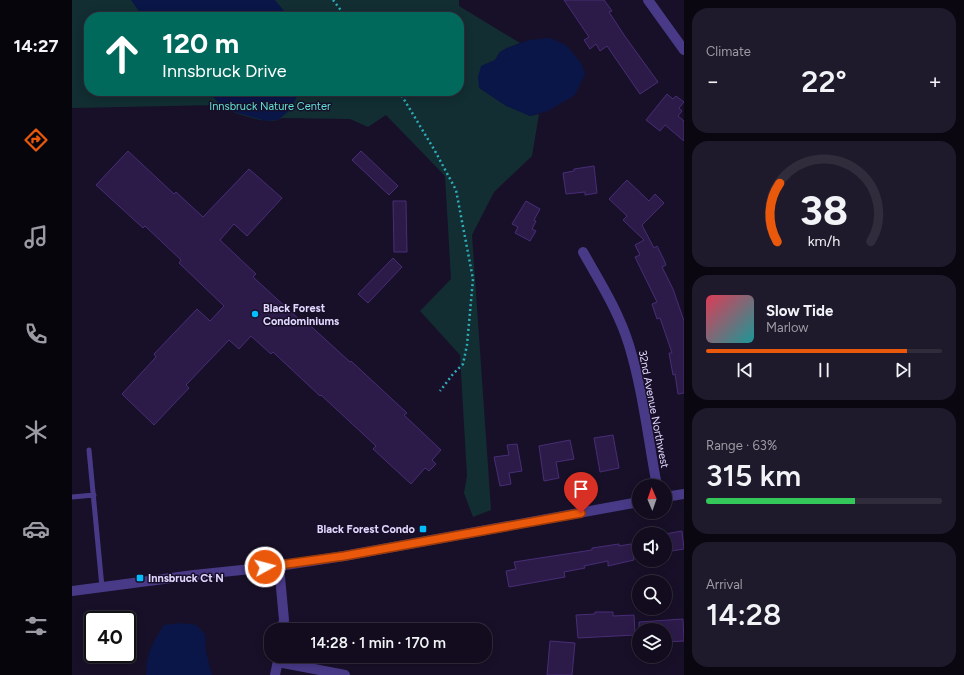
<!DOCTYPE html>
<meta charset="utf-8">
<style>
:root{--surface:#120c1e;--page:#1f1a2b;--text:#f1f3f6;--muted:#9c9ba4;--line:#312c3c;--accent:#ea580c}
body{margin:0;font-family:Figtree,sans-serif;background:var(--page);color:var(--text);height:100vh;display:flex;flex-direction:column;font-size:15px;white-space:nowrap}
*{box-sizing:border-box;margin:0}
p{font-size:13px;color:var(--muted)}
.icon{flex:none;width:22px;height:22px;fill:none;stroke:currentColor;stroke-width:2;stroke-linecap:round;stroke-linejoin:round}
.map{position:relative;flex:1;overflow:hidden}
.panel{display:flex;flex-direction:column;gap:8px;padding:8px;background:#0a0710;width:280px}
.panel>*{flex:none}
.guide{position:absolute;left:12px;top:12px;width:380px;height:84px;border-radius:16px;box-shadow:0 2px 10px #0003,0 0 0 1px var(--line);background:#00695c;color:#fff;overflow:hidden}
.needle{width:26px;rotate:358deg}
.fabs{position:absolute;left:560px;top:479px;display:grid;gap:8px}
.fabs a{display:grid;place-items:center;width:40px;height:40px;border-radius:50%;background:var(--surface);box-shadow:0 2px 10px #0003,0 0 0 1px var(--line);font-size:20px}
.speed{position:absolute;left:12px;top:611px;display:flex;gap:8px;font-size:20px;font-weight:700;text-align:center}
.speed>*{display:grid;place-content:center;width:52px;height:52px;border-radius:50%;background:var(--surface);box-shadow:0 2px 10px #0003,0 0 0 1px var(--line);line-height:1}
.speed .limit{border:2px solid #111;border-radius:6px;background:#fff;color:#111}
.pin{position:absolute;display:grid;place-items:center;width:34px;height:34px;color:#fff;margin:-41px -17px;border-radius:50% 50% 50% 0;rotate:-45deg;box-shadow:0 0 4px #0007}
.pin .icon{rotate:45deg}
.me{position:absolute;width:44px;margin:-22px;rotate:83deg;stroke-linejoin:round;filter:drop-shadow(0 0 3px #0008)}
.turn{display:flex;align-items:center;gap:14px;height:84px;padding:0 12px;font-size:18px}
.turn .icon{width:52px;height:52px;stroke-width:2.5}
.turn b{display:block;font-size:28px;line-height:34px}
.big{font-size:30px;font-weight:600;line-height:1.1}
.panel .card{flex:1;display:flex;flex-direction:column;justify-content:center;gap:6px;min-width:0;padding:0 14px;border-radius:16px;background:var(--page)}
.panel .dial{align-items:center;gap:0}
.dial svg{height:104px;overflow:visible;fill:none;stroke:var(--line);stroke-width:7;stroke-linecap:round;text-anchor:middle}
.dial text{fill:var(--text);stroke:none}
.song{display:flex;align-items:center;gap:12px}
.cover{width:48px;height:48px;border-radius:6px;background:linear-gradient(135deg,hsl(350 70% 55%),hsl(180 70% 35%))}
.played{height:4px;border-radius:2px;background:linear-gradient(90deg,var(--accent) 85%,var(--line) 85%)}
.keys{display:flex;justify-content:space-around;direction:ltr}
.heat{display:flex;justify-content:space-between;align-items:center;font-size:22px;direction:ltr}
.charge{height:6px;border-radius:3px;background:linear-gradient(90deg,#34c759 63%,var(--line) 0)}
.trip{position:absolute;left:192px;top:623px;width:228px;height:40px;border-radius:16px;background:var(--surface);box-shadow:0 2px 10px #0003,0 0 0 1px var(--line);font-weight:600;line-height:40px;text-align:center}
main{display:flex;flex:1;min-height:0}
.menu{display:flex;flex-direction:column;width:72px;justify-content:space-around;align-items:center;background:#07050c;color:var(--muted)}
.menu .icon{width:28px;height:28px}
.menu .current{color:var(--accent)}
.menu b{font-size:18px;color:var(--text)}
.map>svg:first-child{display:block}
.green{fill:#122e32;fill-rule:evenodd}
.water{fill:#0a1647}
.building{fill:#2c1b49;stroke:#472d76}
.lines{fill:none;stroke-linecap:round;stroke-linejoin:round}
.path{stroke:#2eadbb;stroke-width:2.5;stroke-dasharray:2 3;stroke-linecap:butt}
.service{stroke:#493a88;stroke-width:5}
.minor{stroke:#493a88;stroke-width:10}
.tertiary{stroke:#493a88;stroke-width:10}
.route-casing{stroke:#983908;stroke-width:10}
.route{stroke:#ea580c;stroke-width:7}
.poi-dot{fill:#03bdff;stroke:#181028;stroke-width:1.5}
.labels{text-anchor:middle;stroke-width:3;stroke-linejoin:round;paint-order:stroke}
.park-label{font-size:11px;fill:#60e2d6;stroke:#181028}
.poi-label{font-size:11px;font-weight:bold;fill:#e2d7ff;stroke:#181028;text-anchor:start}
.street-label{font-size:11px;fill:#e2d7ff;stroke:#181028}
</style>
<main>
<nav class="menu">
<b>14:27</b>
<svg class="icon current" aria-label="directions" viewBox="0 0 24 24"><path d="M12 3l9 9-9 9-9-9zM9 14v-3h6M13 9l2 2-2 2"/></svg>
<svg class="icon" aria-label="music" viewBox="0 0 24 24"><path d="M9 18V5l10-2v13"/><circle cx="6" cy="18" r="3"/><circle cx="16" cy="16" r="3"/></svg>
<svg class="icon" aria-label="phone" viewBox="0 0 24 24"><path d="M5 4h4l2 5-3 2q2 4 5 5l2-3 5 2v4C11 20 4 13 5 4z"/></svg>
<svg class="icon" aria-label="climate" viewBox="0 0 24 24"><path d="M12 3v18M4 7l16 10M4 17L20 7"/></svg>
<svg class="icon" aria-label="car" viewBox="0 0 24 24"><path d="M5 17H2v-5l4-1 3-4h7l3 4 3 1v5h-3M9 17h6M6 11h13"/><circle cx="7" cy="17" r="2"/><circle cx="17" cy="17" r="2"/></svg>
<svg class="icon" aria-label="filters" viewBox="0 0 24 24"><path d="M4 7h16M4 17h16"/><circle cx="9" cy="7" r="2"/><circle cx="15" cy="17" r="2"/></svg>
</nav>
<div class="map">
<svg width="612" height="675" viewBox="0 0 612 675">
<rect width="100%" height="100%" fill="#181028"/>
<path class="green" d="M0 0H387V6L448 43 435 48 428 52 423 60 410 66 448 111 458 116 467 114 460 156 422 192 400 235 419 510 401 517 392 493 395 476 388 355 348 311 379 279 373 176 314 115 296 127 278 119 210 118C198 127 165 113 152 109L149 105 0 108ZM17 17H387V91H17Z"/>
<path class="water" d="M59 0H203L217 17H71Z
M478 38 494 45 509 63 513 74 503 95 476 111 458 116 434 106 407 88 406 77 409 66 423 60 428 52 435 48 457 40Z
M136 91H228L217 111 206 120 194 121 152 109Z
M108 623 124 625 133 634 134 652 140 675H74C74 654 81 642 92 625Z"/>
<path class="building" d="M492 0H532L540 11 537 12 552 35 586 82 568 94 535 46 528 51 524 44 518 49 512 40 517 37Z
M595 94 601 99 604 96 612 102 607 108 610 111 606 116 612 121V141L593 125 588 131 574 120Z
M56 151 102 194 104 192 131 217 177 169 210 198 175 236 162 224 148 240 184 274 181 277 229 321 231 319 278 362 279 361 335 413 332 415 369 450 360 460 364 464 357 471 353 468 339 484 301 449 304 446 249 395 248 396 201 352 199 354 179 336 167 349 157 340 114 385 117 388 82 425 50 394 84 357 82 354 125 309 138 321 152 306 107 263 109 260 73 226 71 228 24 185Z
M289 151 326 186 317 195 280 160Z
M522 166 525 193 513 195V192L494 194 491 173 502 171V169Z
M555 180 577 201 583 194 592 203 570 225 582 248 585 246 592 260 594 265 590 267 601 289 612 321V393L606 394 603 374 601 375 597 353H600L588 318 585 319 580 304 585 302 563 257 568 255 563 245 572 240 551 220 555 216 537 199Z
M321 201H334L335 252H322Z
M454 201 468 209 462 220 464 221 460 229 464 231 458 241 443 233 446 227 440 224Z
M321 258 330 267 296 303 286 294Z
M541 435 547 468 528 472 522 438Z
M498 440 502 459 484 462 487 478 472 481 467 446Z
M445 444 450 471 437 473 439 484 428 486 422 457 437 455 435 445Z
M610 531 612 549 593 552V534Z
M547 544V546L559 544 562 560 536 566V561L512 566 513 568 492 572 493 577 437 587 434 571 444 569 442 562 520 550V548Z
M523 612H541V616L562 615 563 635 506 638 504 615 523 614Z
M611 619 612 641 593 642V630H567V622Z
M478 641 503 643 500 675H475Z"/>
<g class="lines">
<path class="path" d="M261 0 274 17
M327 91 363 151 384 190 401 279 395 345 391 364 381 374 368 391"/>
<path class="service" d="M17 450 30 587
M0 497 22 495"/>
<path class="minor" d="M576 0 612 50
M511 252C528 282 547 312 557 345 571 391 576 439 585 486
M207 566 212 620 210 630
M206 662 273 675
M203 675 207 656"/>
<path class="tertiary" d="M593 497 612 494
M0 591 122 575 207 566 272 556 567 502"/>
</g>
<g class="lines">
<defs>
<path id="route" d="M193 567 272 556 509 513"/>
</defs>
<use href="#route" class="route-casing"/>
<use href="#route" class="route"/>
</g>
<g class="poi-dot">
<circle cx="183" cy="314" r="4"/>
<rect x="347" y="525" width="8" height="8" rx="2"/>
<rect x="64" y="574" width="8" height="8" rx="2"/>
</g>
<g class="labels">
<g class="park-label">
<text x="198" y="110">Innsbruck Nature Center</text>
</g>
<g class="poi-label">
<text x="191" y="312">Black Forest<tspan x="191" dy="13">Condominiums</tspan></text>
<text x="343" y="533" text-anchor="end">Black Forest Condo</text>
<text x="76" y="582">Innsbruck Ct N</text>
</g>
<g class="street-label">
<text transform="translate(582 409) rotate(79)" y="4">32nd Avenue Northwest</text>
</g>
</g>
</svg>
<div class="fabs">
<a><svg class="needle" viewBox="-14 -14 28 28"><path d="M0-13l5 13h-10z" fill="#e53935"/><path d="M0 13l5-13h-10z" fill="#9c9ba4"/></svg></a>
<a><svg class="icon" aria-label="sound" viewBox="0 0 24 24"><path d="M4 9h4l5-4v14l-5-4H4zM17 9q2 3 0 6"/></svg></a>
<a><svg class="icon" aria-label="search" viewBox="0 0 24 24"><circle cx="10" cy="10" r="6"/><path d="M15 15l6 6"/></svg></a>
<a><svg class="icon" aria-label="layers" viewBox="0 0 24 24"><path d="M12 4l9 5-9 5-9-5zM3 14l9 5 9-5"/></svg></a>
</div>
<div class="speed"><div class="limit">40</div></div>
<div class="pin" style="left:509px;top:513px;background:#d93025"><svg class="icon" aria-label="arrive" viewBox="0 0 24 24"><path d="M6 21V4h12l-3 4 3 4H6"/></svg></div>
<svg class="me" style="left:193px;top:567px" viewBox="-20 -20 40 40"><circle r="17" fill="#ea580c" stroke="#fff" stroke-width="3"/><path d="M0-11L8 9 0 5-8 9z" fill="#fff"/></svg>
<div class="trip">14:28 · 1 min · 170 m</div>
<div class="guide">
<div class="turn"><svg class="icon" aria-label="ahead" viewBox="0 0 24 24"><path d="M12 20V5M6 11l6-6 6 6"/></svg><div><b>120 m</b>Innsbruck Drive</div></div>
</div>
</div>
<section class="panel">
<div class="card"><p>Climate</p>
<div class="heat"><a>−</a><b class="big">22°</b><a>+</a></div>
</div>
<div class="card dial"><svg viewBox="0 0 100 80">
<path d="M14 69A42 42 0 1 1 86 69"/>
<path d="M14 69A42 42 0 0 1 16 24" stroke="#ea580c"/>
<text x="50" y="56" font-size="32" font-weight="700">38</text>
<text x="50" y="72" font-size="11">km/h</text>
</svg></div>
<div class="card">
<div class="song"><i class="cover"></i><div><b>Slow Tide</b><p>Marlow</p></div></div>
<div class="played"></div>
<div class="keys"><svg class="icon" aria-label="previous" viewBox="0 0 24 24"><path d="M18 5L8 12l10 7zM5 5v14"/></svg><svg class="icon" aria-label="pause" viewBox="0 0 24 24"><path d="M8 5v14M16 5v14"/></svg><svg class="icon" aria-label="next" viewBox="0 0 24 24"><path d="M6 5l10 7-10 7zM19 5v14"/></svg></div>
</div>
<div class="card"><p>Range · 63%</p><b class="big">315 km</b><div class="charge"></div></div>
<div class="card"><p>Arrival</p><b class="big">14:28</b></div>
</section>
</main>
